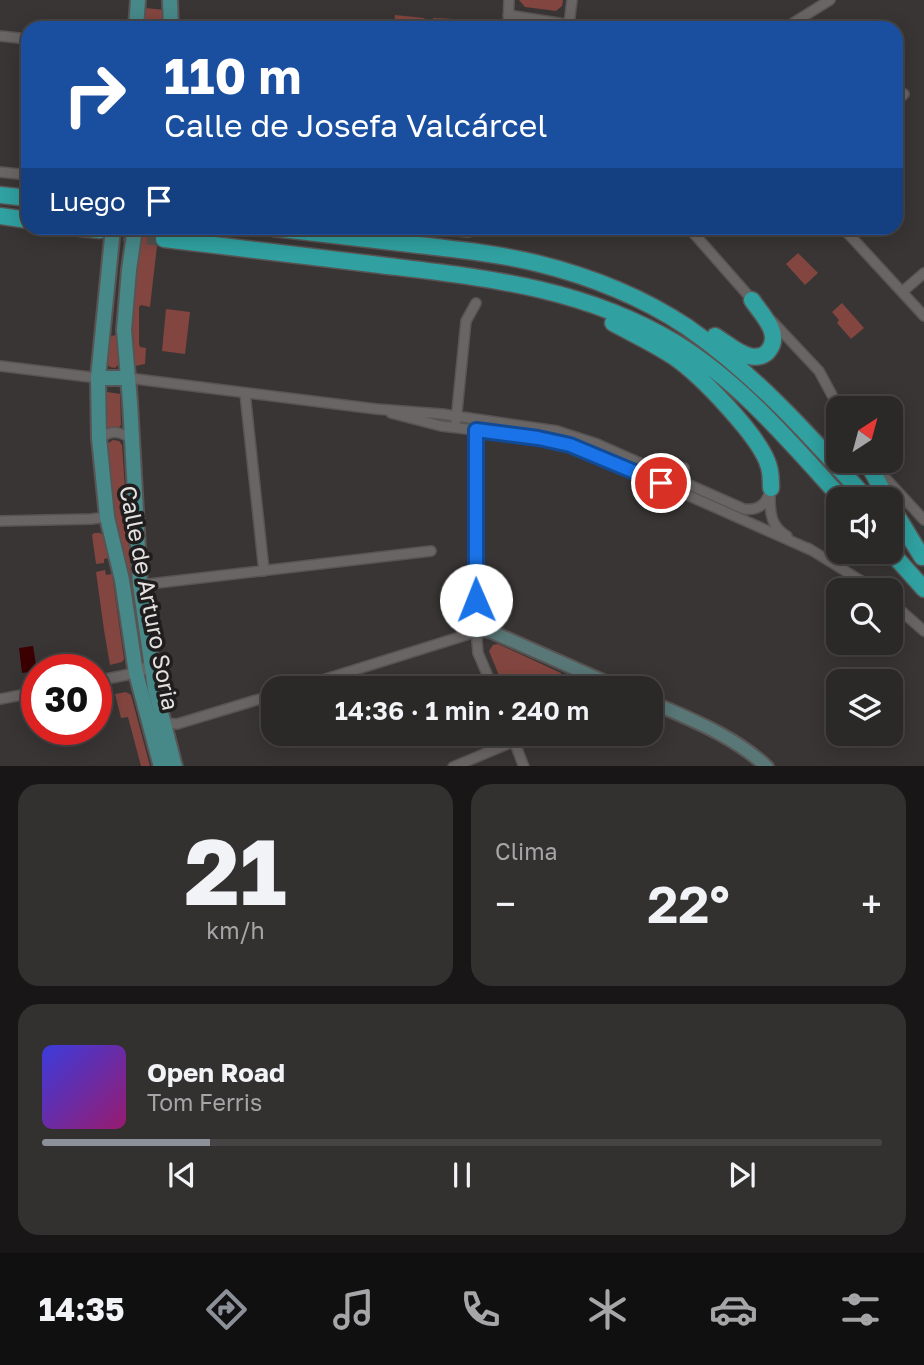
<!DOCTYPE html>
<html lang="es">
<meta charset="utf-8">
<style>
:root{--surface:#2b2828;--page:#333030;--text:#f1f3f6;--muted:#a6a6a8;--line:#474445;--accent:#8c9099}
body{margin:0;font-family:"Golos Text",sans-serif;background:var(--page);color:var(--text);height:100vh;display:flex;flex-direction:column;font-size:26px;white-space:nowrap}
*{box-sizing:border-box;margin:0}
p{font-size:23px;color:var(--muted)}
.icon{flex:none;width:38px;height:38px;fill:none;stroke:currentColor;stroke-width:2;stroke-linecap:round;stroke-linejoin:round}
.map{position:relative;height:766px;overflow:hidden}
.drawer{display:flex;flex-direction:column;gap:18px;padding:18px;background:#181616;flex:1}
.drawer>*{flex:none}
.hud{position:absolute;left:21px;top:21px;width:882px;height:214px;border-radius:21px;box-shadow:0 4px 18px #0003,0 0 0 2px var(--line);background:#1a4fa0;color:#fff;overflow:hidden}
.needle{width:46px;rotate:36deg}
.buttons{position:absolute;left:826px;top:396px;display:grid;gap:14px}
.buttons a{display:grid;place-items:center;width:77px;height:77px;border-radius:14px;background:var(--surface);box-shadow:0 4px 18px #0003,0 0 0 2px var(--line);font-size:35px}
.speed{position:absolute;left:21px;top:654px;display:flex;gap:14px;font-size:35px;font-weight:700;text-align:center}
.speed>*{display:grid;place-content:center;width:91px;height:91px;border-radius:50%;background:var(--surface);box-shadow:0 4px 18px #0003,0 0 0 2px var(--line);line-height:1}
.speed .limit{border:10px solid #d22;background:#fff;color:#111}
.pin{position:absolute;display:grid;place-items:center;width:60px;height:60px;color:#fff;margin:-30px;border:4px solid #fff;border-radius:50%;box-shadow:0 2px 7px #0007}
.me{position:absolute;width:77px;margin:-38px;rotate:359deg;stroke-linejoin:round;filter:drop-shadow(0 0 5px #0008)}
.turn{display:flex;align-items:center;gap:24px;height:147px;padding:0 28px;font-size:32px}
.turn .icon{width:91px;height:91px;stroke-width:2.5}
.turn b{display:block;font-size:49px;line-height:60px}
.then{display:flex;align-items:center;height:66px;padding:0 28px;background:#0003;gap:14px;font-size:26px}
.big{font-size:52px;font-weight:600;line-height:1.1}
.drawer .widget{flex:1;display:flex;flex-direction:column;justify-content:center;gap:10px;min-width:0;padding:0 24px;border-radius:21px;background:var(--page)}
.drawer .dial{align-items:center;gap:0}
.dial b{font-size:91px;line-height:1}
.song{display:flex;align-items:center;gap:21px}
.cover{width:84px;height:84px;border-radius:10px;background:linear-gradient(135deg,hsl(240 70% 55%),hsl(320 70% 35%))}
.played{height:7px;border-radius:4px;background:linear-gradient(90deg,var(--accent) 20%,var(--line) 20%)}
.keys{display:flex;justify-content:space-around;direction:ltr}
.heat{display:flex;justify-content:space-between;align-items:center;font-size:38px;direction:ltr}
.drawer .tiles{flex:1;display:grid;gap:18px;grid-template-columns:1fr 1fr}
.widget:last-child{grid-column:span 2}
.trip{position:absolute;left:261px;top:676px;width:402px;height:70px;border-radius:21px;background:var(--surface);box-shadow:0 4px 18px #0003,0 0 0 2px var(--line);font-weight:600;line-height:70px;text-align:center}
.menu{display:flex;height:112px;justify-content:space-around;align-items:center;background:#111010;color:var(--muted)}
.menu .icon{width:49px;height:49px}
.menu .on{color:var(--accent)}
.menu b{font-size:32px;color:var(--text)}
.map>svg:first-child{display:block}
.green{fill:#83453f}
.water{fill:#3b0002}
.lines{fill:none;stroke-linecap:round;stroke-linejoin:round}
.highway-tunnel{stroke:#534f4f;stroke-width:16;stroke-dasharray:16 8;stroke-linecap:butt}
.street-casing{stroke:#585453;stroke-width:12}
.secondary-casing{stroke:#585453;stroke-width:16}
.primary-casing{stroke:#585453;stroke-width:18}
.highway-casing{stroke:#585453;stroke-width:19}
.street{stroke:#696564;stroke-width:9}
.secondary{stroke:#587776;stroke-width:12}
.primary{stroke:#478888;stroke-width:14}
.highway{stroke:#30a0a0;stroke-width:16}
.route-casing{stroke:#114b97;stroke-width:18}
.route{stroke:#1a73e8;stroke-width:12}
.labels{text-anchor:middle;stroke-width:7;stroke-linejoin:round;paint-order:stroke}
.street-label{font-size:23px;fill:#e4e2e1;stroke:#1f1d1d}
</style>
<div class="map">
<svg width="924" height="767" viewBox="0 0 924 767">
<rect width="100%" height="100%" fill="#393535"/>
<path class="green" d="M519 0H563L562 6 556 11 525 7Z
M146 8 165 10 166 28H143Z
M395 15 424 18 426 20 425 25 418 24 415 28H394Z
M433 18C451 19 468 18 483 28H441L432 26Z
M142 228H159L150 307 141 305 139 307V344L140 347 146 348 145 364 135 366 132 317Z
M798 253 818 273 805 285 786 264Z
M842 303 864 328 851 339 837 323 839 320 832 312Z
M166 309 190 312 185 354 162 351Z
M115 335 117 337 119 364 115 368 110 367 106 363 109 337Z
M107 392 120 394 121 425 119 427 105 428V394Z
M113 440 119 441 122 445 131 576 144 663 143 664H141L127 578 110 493 106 445Z
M94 533H100L103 535 109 556V558L104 559V563L96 564 92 535Z
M105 570 106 575 112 574 124 659 122 662 110 665 104 630 96 572Z
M498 644 561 673 554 688H504L489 651 493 645Z
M126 692 131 695 150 766H141L128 717 121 718 115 694Z"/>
<path class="water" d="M33 646 37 671 22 673 19 648Z"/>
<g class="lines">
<path class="highway-tunnel" d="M100 230 164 239"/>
<defs>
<path id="street" d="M508 15 590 28
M569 24 572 0
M508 28 509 0
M785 28 830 0
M0 36 28 39
M896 101 904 94
M0 172 28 175
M427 228 467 232 473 231 475 228
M689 228 755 303
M843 228 924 316
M902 292 924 273
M772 321 819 371 839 408
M0 366 98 378
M128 378 376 409 442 414 557 431 597 444 744 509C760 511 767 503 771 488
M245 393 264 571
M391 413 441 426 528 436 570 445 613 462 811 550
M456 421 466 321 476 303
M476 430 477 642 478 653 493 688
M99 438C113 430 118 431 131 438
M878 470 924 520
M675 478 684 468 683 477 687 484
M770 497C770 514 771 526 787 536
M0 521 91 519 107 517
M808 548 876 590
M140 585 431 551
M891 602 924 631
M96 681 141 672 144 670 150 661
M297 688 476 632
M0 699 37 692
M163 723 177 724 273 695
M511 733 524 767
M453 767 510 743 515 744"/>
<path id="secondary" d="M476 632 484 630 492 632 619 688
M651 702C692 720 734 736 767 767"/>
<path id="primary" d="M170 0 171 28
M136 28 138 0
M113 228 98 378 99 438 107 517 122 580 136 673 161 767
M135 228 129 270 124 330 130 402 140 585 155 689 175 767
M98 378H128"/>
<path id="highway" d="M0 195 28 198
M0 216 28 220
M80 228 100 230
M273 228C319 233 364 239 410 244 452 249 495 253 536 263 589 276 642 297 687 327 756 375 811 437 867 499
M164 239C236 248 308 256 380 265 486 278 582 287 676 343 741 383 791 443 842 499
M613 323C633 334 655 344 674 357 699 374 762 438 769 467 771 474 771 481 771 488
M715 336C725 342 737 353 749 356 757 358 765 356 769 350 782 333 761 314 752 300
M866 460 887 499
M891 506 922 557
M890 551 924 589"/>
</defs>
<use href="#street" class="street-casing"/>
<use href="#secondary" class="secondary-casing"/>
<use href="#primary" class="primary-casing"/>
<use href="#highway" class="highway-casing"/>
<use href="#street" class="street"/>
<use href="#secondary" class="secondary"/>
<use href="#primary" class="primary"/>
<use href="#highway" class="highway"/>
</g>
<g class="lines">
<defs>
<path id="route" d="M476 600V430L538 438 570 445 661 483"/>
</defs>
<use href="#route" class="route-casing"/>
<use href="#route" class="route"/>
</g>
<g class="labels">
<g class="street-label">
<text transform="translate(149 598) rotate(79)" y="8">Calle de Arturo Soria</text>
</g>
</g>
</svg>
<div class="buttons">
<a><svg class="needle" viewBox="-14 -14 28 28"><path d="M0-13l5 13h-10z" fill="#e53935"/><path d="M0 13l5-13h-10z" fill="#a6a6a8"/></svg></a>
<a><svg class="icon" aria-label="sound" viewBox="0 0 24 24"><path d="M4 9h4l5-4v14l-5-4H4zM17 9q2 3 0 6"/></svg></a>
<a><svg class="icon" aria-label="search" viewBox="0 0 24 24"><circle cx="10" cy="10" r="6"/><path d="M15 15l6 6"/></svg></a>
<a><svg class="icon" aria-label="layers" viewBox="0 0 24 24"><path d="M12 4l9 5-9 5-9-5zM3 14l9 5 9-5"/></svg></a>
</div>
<div class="speed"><div class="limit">30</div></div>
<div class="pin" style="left:661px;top:483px;background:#d93025"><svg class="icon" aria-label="arrive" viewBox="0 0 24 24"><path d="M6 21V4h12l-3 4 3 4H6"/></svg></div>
<svg class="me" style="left:476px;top:600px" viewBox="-20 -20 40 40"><circle r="19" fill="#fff"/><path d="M0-13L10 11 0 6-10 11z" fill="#1a73e8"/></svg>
<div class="trip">14:36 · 1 min · 240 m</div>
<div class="hud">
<div class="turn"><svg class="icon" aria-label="right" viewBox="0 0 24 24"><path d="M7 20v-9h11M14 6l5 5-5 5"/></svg><div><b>110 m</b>Calle de Josefa Valcárcel</div></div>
<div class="then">Luego<svg class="icon" aria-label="arrive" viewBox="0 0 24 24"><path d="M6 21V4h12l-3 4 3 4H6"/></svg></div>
</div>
</div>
<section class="drawer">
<div class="tiles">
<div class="widget dial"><b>21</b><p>km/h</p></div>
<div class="widget"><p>Clima</p>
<div class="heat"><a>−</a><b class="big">22°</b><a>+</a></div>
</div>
<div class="widget">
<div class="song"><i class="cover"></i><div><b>Open Road</b><p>Tom Ferris</p></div></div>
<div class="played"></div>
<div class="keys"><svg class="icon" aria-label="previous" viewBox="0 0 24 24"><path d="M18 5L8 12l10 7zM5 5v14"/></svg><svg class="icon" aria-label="pause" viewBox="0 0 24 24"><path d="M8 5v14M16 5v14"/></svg><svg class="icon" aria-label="next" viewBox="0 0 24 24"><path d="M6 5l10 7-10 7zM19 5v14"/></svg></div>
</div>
</div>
</section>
<nav class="menu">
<b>14:35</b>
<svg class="icon on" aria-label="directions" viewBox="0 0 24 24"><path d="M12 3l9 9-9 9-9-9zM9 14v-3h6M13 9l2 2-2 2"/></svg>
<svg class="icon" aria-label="music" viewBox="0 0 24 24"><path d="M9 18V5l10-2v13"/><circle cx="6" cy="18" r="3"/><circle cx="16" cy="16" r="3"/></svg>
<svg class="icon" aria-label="phone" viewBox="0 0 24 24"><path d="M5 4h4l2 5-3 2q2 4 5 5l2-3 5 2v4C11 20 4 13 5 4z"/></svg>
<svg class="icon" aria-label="climate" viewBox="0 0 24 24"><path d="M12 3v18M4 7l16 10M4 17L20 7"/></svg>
<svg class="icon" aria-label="car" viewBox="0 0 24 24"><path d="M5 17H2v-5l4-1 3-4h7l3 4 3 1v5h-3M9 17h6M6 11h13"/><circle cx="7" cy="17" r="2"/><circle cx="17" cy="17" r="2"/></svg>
<svg class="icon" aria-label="filters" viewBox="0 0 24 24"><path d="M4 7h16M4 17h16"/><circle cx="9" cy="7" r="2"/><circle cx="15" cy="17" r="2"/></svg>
</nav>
